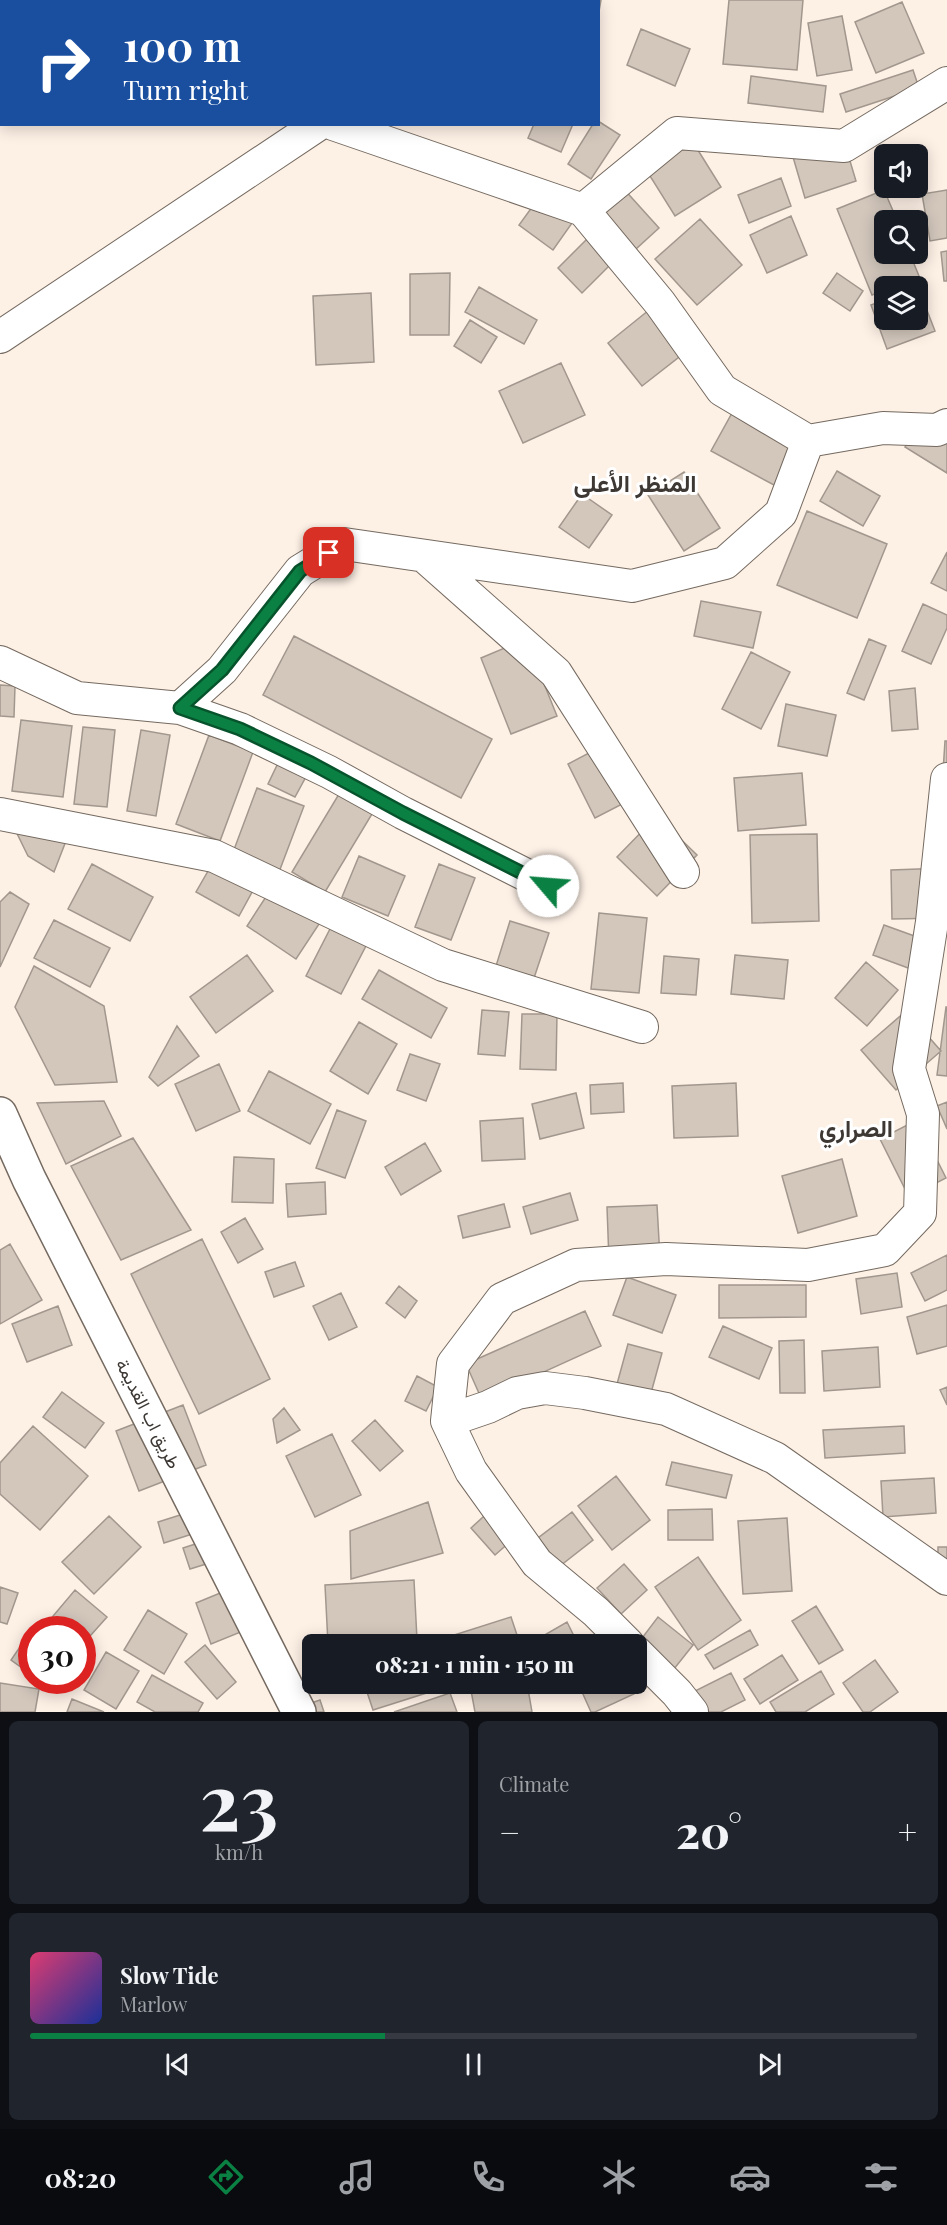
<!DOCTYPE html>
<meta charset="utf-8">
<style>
:root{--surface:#171b24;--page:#20242c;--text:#f1f3f6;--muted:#9ea1a6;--line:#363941;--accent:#0b8043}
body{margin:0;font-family:"Playfair Display",Vazirmatn,serif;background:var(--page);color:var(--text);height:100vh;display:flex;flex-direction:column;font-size:22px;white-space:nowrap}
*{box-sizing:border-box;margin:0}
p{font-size:20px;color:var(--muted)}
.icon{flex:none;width:33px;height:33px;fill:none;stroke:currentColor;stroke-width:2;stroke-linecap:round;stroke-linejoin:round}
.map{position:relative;height:1712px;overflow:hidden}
.drawer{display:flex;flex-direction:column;gap:9px;padding:9px;background:#0d0f14;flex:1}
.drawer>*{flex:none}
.top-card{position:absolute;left:0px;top:0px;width:600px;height:126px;box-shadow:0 3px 15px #0003;background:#1a4fa0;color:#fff;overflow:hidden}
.buttons{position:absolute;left:874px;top:144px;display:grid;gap:12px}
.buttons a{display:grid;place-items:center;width:54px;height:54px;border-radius:9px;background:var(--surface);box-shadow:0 3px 15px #0003;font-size:30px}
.speed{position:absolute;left:18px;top:1616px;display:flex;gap:12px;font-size:30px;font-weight:700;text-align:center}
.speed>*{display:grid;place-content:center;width:78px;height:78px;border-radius:50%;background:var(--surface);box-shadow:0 3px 15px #0003;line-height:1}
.speed .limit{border:9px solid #d22;background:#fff;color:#111}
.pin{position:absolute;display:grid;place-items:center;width:51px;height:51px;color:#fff;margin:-26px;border-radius:12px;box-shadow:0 3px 9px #0006}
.me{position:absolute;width:66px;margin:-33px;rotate:297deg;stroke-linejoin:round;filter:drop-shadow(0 0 4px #0008)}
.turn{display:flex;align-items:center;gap:21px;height:126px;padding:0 24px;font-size:27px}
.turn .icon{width:78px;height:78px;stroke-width:2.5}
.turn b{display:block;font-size:42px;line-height:51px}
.big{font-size:45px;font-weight:800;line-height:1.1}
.drawer .tile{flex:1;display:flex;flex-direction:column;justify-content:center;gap:9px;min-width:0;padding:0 21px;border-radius:9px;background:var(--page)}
.drawer .dial{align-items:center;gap:0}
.dial b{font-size:78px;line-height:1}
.song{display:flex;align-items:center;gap:18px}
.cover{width:72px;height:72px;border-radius:9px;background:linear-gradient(135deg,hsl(340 70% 55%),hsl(230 70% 35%))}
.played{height:6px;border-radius:3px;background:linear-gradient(90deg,var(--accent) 40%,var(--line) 40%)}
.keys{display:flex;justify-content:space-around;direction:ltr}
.heat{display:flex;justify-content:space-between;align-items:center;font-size:33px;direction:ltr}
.drawer .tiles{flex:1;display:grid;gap:9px;grid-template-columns:1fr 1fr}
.tile:last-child{grid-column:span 2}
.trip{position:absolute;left:302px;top:1634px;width:345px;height:60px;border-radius:9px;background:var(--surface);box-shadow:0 3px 15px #0003;font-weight:800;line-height:60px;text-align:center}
.dock{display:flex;height:96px;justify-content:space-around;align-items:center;background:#090b0e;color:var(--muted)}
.dock .icon{width:42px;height:42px}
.dock .current{color:var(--accent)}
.dock b{font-size:27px;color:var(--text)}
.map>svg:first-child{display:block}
.building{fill:#d3c7bc;stroke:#a2978d;stroke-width:1.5}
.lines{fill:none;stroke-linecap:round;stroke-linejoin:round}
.minor-casing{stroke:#756a60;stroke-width:34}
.tertiary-casing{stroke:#756a60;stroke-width:36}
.minor{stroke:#fff;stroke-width:32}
.tertiary{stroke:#fff;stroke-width:33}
.route-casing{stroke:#07532c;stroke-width:15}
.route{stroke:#0b8043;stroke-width:10}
.labels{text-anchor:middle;stroke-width:6;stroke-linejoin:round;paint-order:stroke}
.street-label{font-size:18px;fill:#3d3834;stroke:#fff}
.district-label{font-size:24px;font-weight:bold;fill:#3d3834;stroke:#fff}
</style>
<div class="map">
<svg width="947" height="1712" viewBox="0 0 947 1712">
<rect width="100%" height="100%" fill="#fdf0e5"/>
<path class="building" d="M158 0H207L157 2Z
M252 0H321V2H253Z
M344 0H403L344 2Z
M521 0H601L598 17V2Z
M729 0H803L797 70 723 64Z
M902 2 924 53 876 73 855 22Z
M842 16 852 70 817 76 808 23Z
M641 29 690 49 675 86 627 65Z
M913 70 919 88 846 112 840 94Z
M751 76 826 86 823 112 748 103Z
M598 121 620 135 591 179 568 164 593 124H598Z
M534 124H573L561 152 528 138Z
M691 139 721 187 675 216 645 168Z
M844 141 856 181 805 198 793 157Z
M613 177 659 228 625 259 579 208Z
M781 178 791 206 749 223 738 195Z
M884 190 897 220H885V254H910L919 276 892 286H885V290L872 295 837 209Z
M947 190V238L930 241 922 194Z
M543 192 577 216 553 250 519 225Z
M791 216 807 255 767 273 750 235Z
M700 219 742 265 697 305 655 259Z
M590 236 614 261 582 293 558 268Z
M947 251V281H944L941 252Z
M450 273 449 335H410V274Z
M837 273 863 291 850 311 823 293Z
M479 287 537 320 524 344 465 312Z
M918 287 935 331 887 349 871 305 885 300V320H918Z
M371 293 374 362 316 365 313 296Z
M654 306 688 350 642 386 608 343Z
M470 320 497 337 481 363 454 346Z
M561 363 585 415 523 443 499 391Z
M737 404 800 438 774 485 711 451Z
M922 420 947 435V473L905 447Z
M837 471 880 496 863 526 820 501Z
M684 472 720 528 684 551 648 495Z
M582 494 612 515 589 548 559 527Z
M807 511 887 544 857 618 777 585Z
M947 552V591L931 583Z
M701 601 761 612 753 648 694 636Z
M923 604 947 615V628L931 664 902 651Z
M294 636 492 739 461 798 263 695Z
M526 639 557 716 511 734 481 658Z
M869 639 886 646 864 700 847 693Z
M751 652 790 672 761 729 722 709Z
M0 685 15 686 14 717 0 716Z
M915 688 918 729 892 731 889 691Z
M786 704 836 715 827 756 778 746Z
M21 720 72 726 63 797 12 791Z
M83 727 115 730 107 807 74 804Z
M141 730 170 735 156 816 127 811Z
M209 735 253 752 220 841 176 824Z
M945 741H947V819H940Z
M606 744 634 798 595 818 568 764Z
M280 759 308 773 295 797 268 784Z
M802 773 806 825 738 831 734 778Z
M257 788 304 806 279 872 232 855Z
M342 789 375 809 325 892 292 872Z
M7 813 71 828 54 872 28 856Z
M657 816 697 855 657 896 617 857Z
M817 834 819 921 752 923 750 835Z
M359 856 405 876 388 916 342 897Z
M215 859 257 883 239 916 196 892Z
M92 864 153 897 130 941 68 909Z
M439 864 475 878 451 940 415 927Z
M946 868 947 918 892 919 891 870Z
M273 886 323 918 296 959 247 926Z
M10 892 29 904 0 967V902Z
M599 913 647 918 639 993 591 989Z
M54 920 110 948 90 987 34 958Z
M510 921 549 933 534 978 496 966Z
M333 923 368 942 341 994 306 976Z
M884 925 931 942 919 972 873 955Z
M247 955 273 991 216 1033 190 997Z
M735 955 788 960 784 999 731 994Z
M664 956 699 959 696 995 661 993Z
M866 962 898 990 867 1026 835 998Z
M34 966 104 1006 117 1082 55 1085 15 1007Z
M379 970 447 1008 431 1038 362 999Z
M946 1007H947V1076L937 1075Z
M482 1010 509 1012 505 1056 478 1054Z
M906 1011 941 1051 896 1090 861 1050Z
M522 1014H557L556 1070 520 1069Z
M359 1022 397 1044 368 1094 330 1071Z
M177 1026 199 1056 158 1086 149 1077Z
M410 1054 440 1064 426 1101 397 1090Z
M219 1064 240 1111 196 1131 175 1084Z
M269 1071 331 1104 310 1144 248 1111Z
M623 1083 624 1112 591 1114 590 1085Z
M736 1083 738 1136 674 1138 672 1086Z
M576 1093 584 1128 540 1139 532 1104Z
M104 1101 121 1136 66 1164 37 1103Z
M947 1102V1129L937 1106Z
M337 1110 366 1121 345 1178 316 1168Z
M523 1118 525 1159 482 1161 480 1121Z
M917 1120 946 1178 909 1197 880 1139Z
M133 1138 191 1230 121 1260 71 1166Z
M425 1143 441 1171 401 1195 385 1167Z
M234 1157 274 1159 273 1203 232 1202Z
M842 1159 857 1216 798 1233 782 1176Z
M325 1182 326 1214 288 1217 286 1184Z
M570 1193 578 1220 531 1234 523 1207Z
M504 1204 510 1227 463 1238 458 1216Z
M657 1205 660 1258 609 1261 607 1207Z
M245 1218 263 1249 238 1263 221 1232Z
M202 1239 270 1379 199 1414 131 1274Z
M10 1244 42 1300 0 1324V1250Z
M947 1255V1290L925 1301 911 1273Z
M295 1262 304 1286 274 1297 265 1272Z
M897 1273 902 1307 861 1314 856 1279Z
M627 1277 676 1295 662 1333 613 1315Z
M719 1285H806V1317L719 1318Z
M399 1286 417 1301 405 1318 386 1303Z
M341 1293 357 1327 329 1340 313 1306Z
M947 1305V1346L917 1354 907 1317Z
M58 1306 72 1345 27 1362 12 1324Z
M585 1311 601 1346 482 1400 466 1364Z
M723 1326 772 1348 759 1379 709 1357Z
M804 1340 805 1393H780L779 1341Z
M628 1344 662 1353 651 1393 617 1384Z
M878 1347 880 1387 824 1391 822 1351Z
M417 1376 438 1387 426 1411 405 1401Z
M947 1387V1405L940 1390Z
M62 1392 104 1423 85 1448 43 1417Z
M183 1405 206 1465 139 1491 116 1431Z
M284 1408 300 1430 277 1443 273 1419Z
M375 1420 403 1451 380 1471 352 1441Z
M33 1426 88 1476 40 1530 0 1494V1463Z
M904 1426 905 1453 825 1458 823 1430Z
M332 1434 361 1495 315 1517 286 1456Z
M672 1462 732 1475 726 1498 666 1485Z
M616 1476 650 1520 612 1550 578 1506Z
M934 1478 936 1513 883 1517 881 1481Z
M428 1502 443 1553 351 1579 350 1531Z
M495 1506 519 1534 495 1555 471 1528Z
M199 1509 205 1530 164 1543 158 1522Z
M712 1509 713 1540H668V1510Z
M572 1512 593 1540 560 1566 538 1538Z
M109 1516 141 1547 94 1594 62 1562Z
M787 1518 792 1591 743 1594 738 1521Z
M226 1534 232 1556 190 1569 183 1548Z
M938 1547H947V1573H938Z
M698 1557 741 1620 698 1650 655 1587Z
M624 1564 647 1590 621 1614 597 1588Z
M414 1580 417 1640 328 1644 325 1585Z
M242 1584 258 1625 211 1644 196 1603Z
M0 1587 18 1593 7 1624 0 1622Z
M75 1590 107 1617 82 1645V1629L43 1628Z
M816 1606 843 1650 819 1664 792 1621Z
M148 1610 187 1634 164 1674 124 1650Z
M511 1617 520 1644H426Z
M658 1617 693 1645 674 1669 639 1642Z
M567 1622 578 1644H544L541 1637Z
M750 1630 758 1645 714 1669 705 1655Z
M24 1641 32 1647V1675L11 1660Z
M205 1645 236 1682 217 1699 185 1662Z
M106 1652 139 1671 116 1709 84 1690Z
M782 1655 798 1680 760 1704 744 1679Z
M875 1660 898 1692 870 1712H863L843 1683Z
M821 1671 834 1694 805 1712H776L770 1702Z
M731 1673 745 1700 721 1712H698L689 1694Z
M152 1675 203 1703 198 1712H155L137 1702Z
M0 1683 39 1689 35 1712H0Z
M364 1683H458L373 1710Z
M479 1683H527L532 1712H475L470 1685Z
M578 1683H629L634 1694 595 1712H591Z
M450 1693 457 1712H394Z
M72 1699 104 1712H67Z
M320 1700 324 1712H285Z"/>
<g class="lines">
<defs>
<path id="minor" d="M333 124 583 210 660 303 722 390 808 441 883 428 937 430 947 425
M583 210 677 133 844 146 947 83
M0 337 319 124
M424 556 556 673 683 872
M0 662 77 698 180 708 222 670 300 571 344 544 632 586 725 563 781 513 808 441
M180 708 240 729 329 772 403 813 548 886
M0 814 214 856 443 965 642 1027
M447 1421 488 1407 517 1393 545 1388 585 1393 666 1409 775 1458 947 1579
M628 1644 596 1612 537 1563 471 1471 447 1421 453 1364 502 1299 576 1265 666 1259 808 1265 885 1250 920 1213 923 1114 909 1069 932 922 947 779
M636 1652 677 1693 692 1712"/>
<path id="tertiary" d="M0 1114 29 1179 299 1712"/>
</defs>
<use href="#minor" class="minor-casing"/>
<use href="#tertiary" class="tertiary-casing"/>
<use href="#minor" class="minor"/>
<use href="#tertiary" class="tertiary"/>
</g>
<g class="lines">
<defs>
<path id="route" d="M329 553 300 571 222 670 180 708 240 729 311 763 403 813 548 886"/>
</defs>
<use href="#route" class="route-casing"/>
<use href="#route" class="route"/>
</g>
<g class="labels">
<g class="street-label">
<text transform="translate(148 1414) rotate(63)" y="6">طريق اب القديمة</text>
</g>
<g class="district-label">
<text x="635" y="492">المنظر الأعلى</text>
<text x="856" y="1137">الصراري</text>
</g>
</g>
</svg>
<div class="buttons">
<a><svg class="icon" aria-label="sound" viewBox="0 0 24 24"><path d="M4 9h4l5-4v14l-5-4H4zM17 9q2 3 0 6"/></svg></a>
<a><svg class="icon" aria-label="search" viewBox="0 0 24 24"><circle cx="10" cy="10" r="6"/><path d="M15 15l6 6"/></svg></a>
<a><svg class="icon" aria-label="layers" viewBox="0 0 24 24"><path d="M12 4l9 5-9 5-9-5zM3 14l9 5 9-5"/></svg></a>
</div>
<div class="speed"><div class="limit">30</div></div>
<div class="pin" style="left:329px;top:553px;background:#d93025"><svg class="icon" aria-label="arrive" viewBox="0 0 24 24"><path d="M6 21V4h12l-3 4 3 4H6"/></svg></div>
<svg class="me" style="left:548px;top:886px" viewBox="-20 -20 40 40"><circle r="19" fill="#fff"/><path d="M0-13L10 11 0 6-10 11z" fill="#0b8043"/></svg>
<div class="trip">08:21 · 1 min · 150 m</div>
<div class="top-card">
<div class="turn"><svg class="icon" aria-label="right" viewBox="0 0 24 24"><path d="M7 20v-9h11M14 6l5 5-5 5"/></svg><div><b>100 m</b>Turn right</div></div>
</div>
</div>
<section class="drawer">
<div class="tiles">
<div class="tile dial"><b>23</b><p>km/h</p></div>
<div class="tile"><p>Climate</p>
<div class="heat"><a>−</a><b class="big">20°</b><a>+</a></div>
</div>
<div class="tile">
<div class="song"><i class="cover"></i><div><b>Slow Tide</b><p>Marlow</p></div></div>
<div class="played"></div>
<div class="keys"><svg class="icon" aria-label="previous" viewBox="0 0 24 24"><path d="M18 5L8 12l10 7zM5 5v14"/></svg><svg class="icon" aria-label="pause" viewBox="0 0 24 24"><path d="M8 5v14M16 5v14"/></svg><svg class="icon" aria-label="next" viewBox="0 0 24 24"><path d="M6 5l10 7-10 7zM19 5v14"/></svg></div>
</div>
</div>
</section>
<nav class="dock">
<b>08:20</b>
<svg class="icon current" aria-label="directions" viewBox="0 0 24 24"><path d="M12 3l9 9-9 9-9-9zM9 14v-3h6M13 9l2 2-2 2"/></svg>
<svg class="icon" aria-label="music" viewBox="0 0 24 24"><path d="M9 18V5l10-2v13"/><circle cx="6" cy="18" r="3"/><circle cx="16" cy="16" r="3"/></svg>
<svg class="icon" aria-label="phone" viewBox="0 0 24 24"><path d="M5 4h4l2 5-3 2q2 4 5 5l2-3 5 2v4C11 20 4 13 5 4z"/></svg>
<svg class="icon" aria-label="climate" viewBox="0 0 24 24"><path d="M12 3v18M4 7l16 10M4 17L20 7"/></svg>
<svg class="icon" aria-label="car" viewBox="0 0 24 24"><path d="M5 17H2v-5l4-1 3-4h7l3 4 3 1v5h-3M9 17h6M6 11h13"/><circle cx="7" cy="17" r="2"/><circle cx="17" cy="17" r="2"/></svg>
<svg class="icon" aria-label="filters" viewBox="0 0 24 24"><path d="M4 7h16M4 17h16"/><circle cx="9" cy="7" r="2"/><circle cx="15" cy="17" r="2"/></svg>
</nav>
